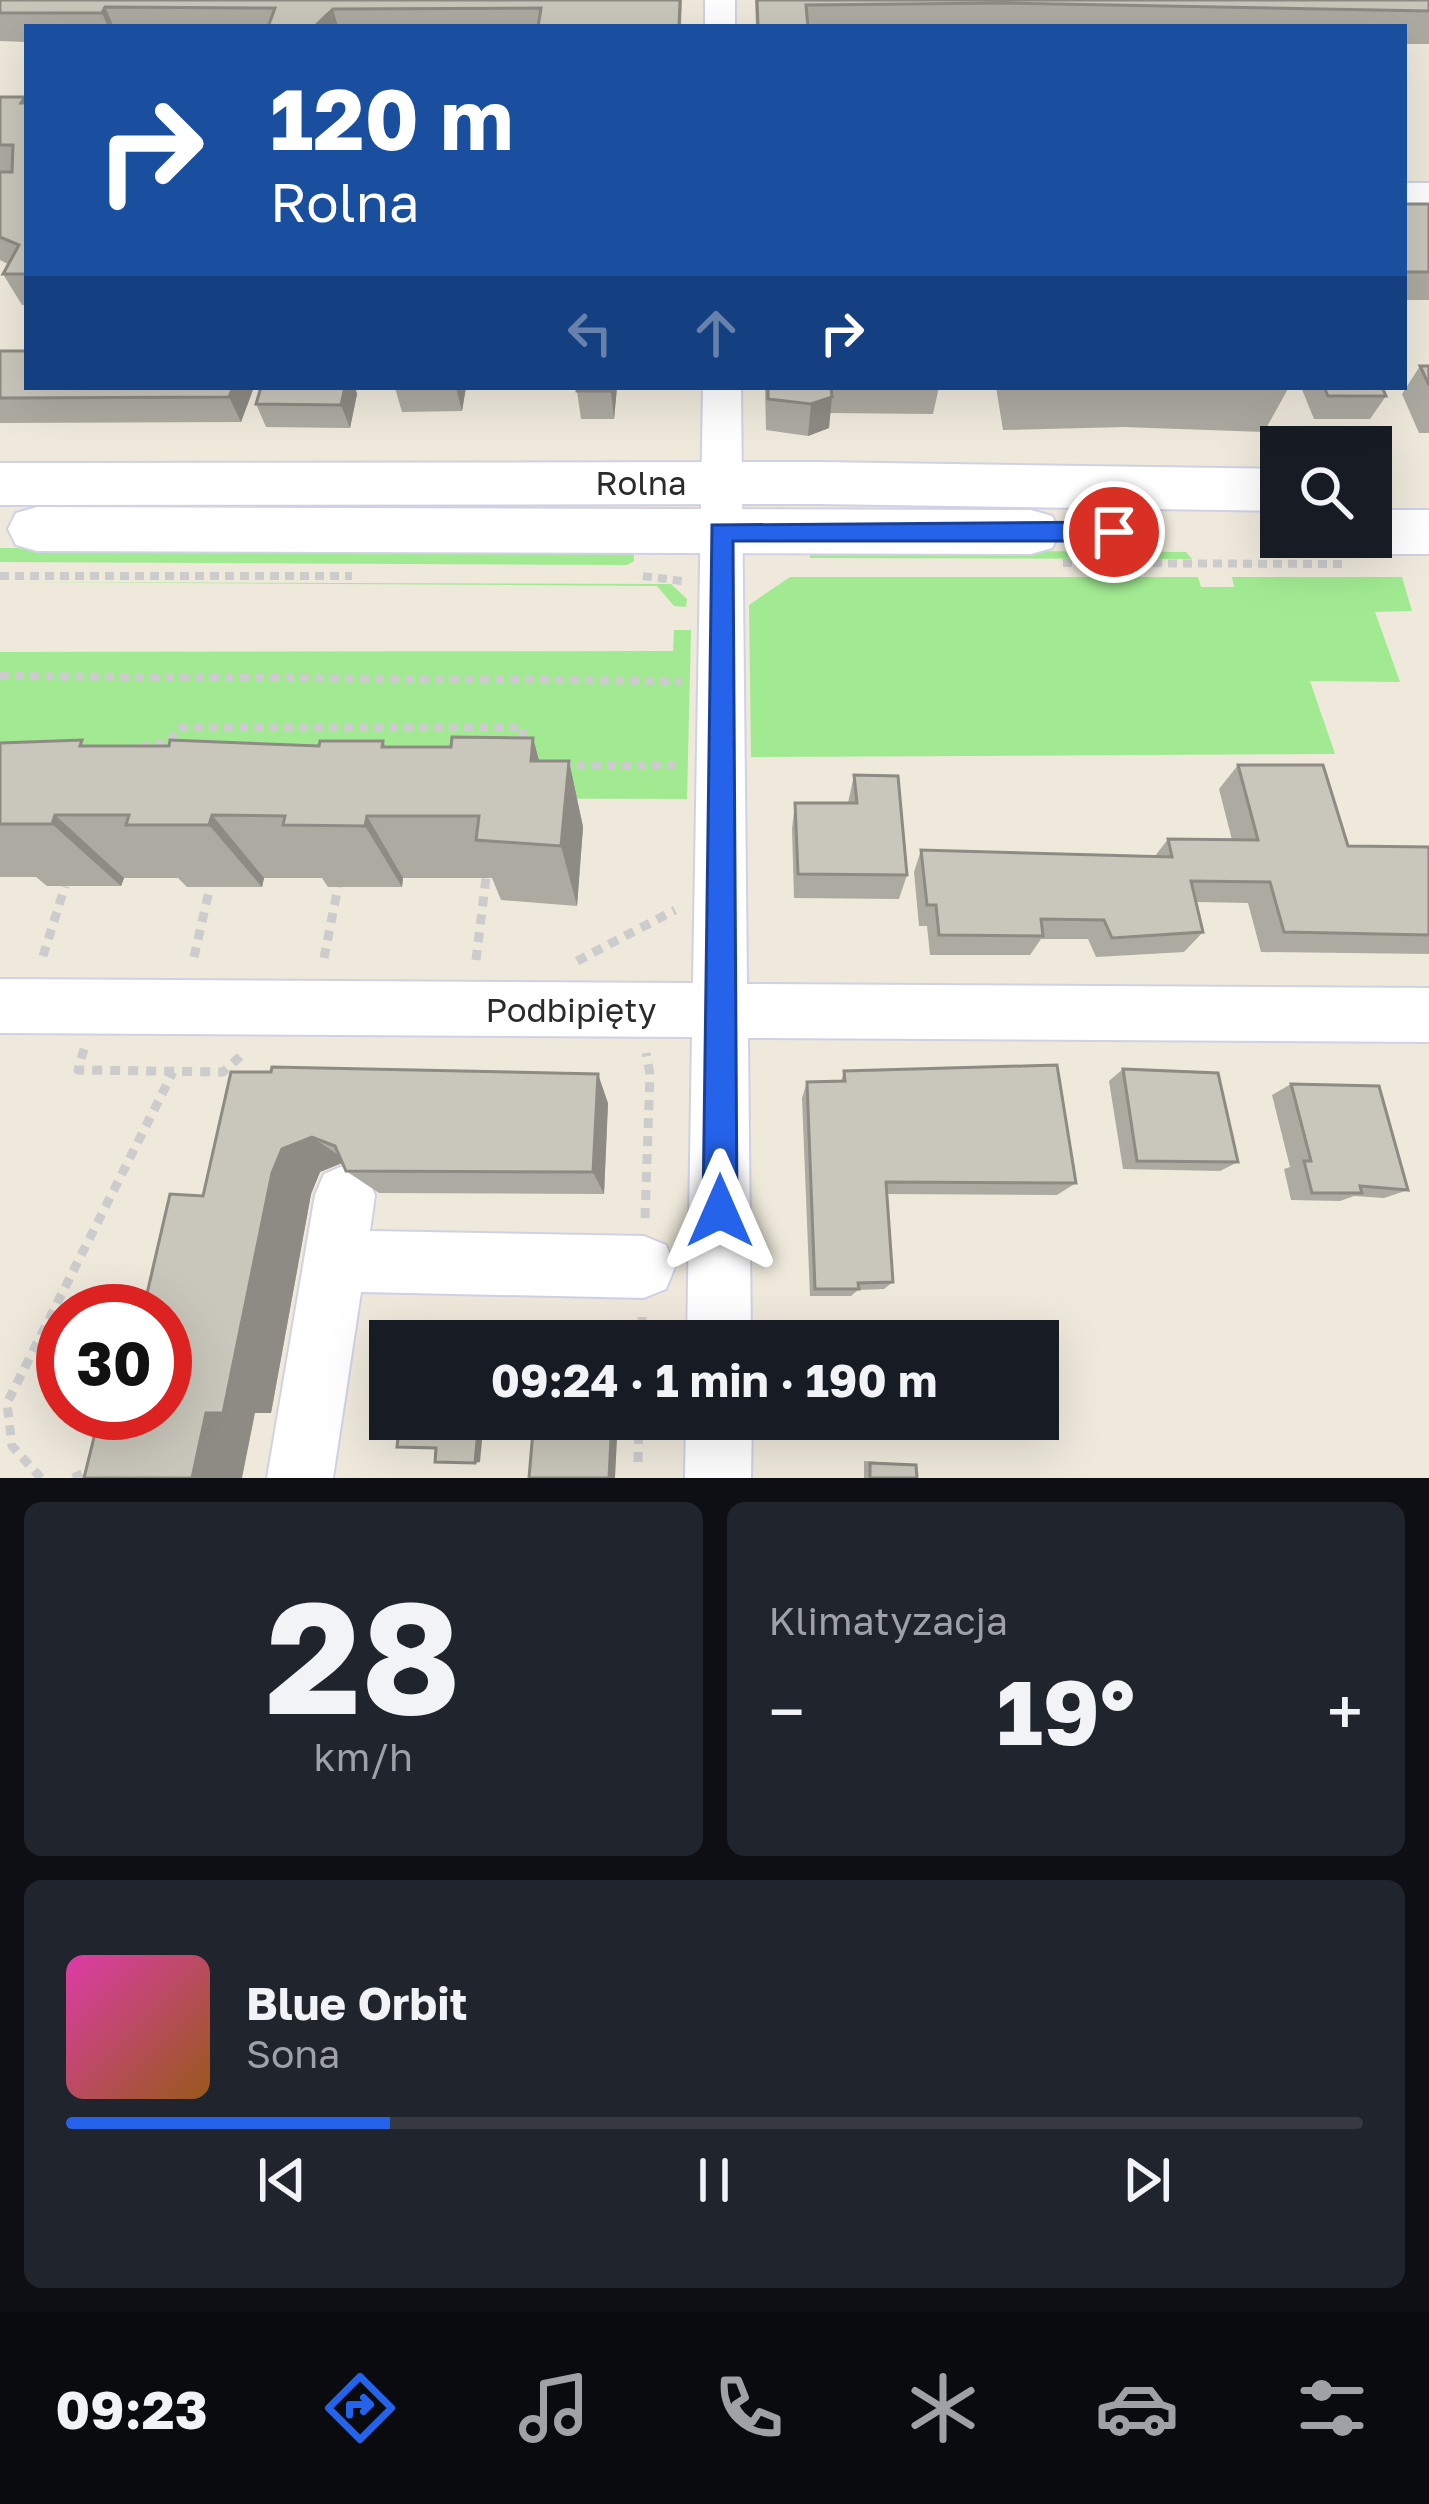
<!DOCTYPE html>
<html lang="pl">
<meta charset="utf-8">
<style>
:root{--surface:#171b24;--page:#20242c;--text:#f1f3f6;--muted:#9ea1a6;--line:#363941;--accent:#2563eb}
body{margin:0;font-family:"Golos Text",sans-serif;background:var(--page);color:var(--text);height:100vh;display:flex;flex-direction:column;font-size:45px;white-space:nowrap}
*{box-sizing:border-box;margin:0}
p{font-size:39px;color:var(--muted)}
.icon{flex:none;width:66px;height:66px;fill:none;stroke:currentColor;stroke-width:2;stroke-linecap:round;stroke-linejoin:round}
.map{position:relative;height:1478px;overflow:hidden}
.panel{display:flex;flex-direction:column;gap:24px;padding:24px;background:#0d0f14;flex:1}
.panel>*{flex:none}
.guide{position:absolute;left:24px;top:24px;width:1383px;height:366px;border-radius:0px;box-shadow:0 12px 48px #0002;background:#1a4fa0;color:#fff;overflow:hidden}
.controls{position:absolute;left:1260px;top:426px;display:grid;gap:24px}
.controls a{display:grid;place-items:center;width:132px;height:132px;border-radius:0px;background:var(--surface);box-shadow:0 12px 48px #0002;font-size:60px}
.speed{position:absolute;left:36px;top:1284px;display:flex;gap:24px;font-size:60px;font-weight:700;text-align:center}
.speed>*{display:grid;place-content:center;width:156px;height:156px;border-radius:50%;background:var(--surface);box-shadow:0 12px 48px #0002;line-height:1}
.speed .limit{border:18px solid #d22;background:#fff;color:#111}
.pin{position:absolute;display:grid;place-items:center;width:102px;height:102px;color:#fff;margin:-51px;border:6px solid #fff;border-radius:50%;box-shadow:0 3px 12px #0007}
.me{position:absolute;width:132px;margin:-66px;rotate:0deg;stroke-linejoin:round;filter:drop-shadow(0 0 9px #0008)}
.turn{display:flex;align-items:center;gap:42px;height:252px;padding:0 48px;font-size:54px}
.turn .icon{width:156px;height:156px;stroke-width:2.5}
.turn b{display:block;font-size:84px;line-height:102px}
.lanes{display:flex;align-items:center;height:114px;padding:0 48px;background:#0003;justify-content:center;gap:60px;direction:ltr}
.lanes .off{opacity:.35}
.big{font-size:90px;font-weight:700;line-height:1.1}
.panel .widget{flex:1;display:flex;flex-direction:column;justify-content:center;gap:18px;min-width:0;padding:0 42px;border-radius:18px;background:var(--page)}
.panel .dial{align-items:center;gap:0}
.dial b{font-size:156px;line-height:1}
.song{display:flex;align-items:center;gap:36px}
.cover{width:144px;height:144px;border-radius:18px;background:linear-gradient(135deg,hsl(320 70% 55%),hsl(30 70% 35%))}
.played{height:12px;border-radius:6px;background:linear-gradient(90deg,var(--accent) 25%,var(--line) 25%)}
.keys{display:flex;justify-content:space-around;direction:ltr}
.heat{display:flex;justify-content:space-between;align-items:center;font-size:66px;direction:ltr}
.panel .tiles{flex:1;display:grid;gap:24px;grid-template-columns:1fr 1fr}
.widget:last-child{grid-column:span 2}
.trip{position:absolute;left:369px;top:1320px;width:690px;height:120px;border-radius:0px;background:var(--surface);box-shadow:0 12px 48px #0002;font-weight:700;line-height:120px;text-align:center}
.tab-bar{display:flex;height:192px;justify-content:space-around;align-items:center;background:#090b0e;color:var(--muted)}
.tab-bar .icon{width:84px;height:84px}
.tab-bar .active{color:var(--accent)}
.tab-bar b{font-size:54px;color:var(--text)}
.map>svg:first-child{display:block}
.green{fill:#a1ea92}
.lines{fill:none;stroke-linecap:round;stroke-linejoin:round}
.street-casing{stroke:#d0d1e5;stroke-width:4}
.secondary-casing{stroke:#d0d1e5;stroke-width:4}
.path-far1{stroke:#ccc;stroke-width:8;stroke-dasharray:9 6;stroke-linecap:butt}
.path{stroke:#ccc;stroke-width:9;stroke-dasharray:10 8;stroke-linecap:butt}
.street{fill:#fff;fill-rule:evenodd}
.secondary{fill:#fff;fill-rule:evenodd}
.wall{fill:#adaaa1}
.shaded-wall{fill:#8d8b83}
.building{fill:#c9c6bb;stroke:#8d8b83;stroke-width:3}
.route{fill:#2563eb;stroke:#184099;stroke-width:3}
.labels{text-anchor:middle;stroke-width:12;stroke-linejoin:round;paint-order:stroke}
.street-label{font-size:33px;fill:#2b2b2b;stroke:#fff}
</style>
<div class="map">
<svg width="1429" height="1478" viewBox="0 0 1429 1478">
<rect width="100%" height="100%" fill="#eee9db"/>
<path class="green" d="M0 548 634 550V561L627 565 0 562Z
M810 550 1186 552 1192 559 810 558Z
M790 577H1198L1201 587H1234L1232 577H1402L1412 611 1375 612 1400 682 1310 681 1335 754 751 757 749 605Z
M0 582 671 584 687 599 686 607 674 606 657 586Z
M674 630H691L687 799 0 797V652L673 651Z"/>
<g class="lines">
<defs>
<path id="street" d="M705 0H735V27H705Z
M1404 183H1429V203H1404Z
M703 387H741L747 984 1429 988V1042L748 1038 751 1341H687L692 1037 0 1033V979L693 983Z
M345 1165 366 1174 375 1195 370 1231 644 1236 666 1245 675 1267 666 1289 644 1298 361 1292 333 1478H267L315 1195 324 1174Z
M686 1419H752L751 1478H685Z"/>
<path id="secondary" d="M818 462 1281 469V511L818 504 0 505V463Z
M37 507 1031 510 1052 516 1060 532 1052 548 1031 554 37 551 16 545 8 529 16 513Z
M1371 510H1429V554H1371L1350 548 1344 537H1371Z"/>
</defs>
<use href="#street" class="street-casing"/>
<use href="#secondary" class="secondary-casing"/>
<path class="path-far1" d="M1063 563 1342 564
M0 576H352
M643 576 682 581
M0 676 682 681
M141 747 168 742 180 728H523L522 743
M562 765 679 766"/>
<path class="path" d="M43 956 65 886
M194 957 210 887
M324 958 338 887
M476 960 486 878
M577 961 675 910
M84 1049 78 1070 223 1072 244 1053
M645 1218 650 1074 646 1053
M642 1317V1341
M638 1462 639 1419
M41 1478 12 1446 7 1403 173 1072
M73 1478 93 1469"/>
<use href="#street" class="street"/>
<use href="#secondary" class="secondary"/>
</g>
<path class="wall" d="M0 0H682L681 27H27V42L0 41Z
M755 0H1429V44H1404V27H756Z
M0 97 27 101V305H22L3 274 8 264 0 260Z
M1404 203 1429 204V300H1404Z
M0 351 27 387H254L241 422 0 423Z
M1420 366H1429V433H1419L1402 394Z
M261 387H355L357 394 350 428 266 427 256 404Z
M466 387 462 411 402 412 395 388Z
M617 387 614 419H581L577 391Z
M765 387H939L933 414 830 413 829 428 808 436 766 430Z
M996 387H1289L1264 432 1124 427 1003 430Z
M1301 387H1382L1386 396 1370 419H1314Z
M533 738 539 761H569L583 827 577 906 501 900 492 878H403L402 887H328L322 878H264L262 887H187L178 878H124L121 886H47L36 877H0V743L87 746H319L383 741 386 747H451Z
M1238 765 1348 846 1429 847V954L1261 952 1248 903 1196 902 1203 932 1184 952 1096 957 1088 939H1041L1030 955H930L927 926H919L914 872 921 850 1155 856 1168 839 1232 840 1219 789Z
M854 775 907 875 899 899 794 898 792 829 795 803H848Z
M1123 1069 1238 1162 1220 1171 1123 1169 1109 1081Z
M844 1071 1076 1183 1057 1195 886 1194 893 1282 884 1289 858 1290 851 1296H810L802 1098 807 1082 841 1081Z
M231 1072 608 1103 604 1194 379 1193 346 1171 342 1163 320 1172 311 1194 271 1413H255L203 1196Z
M1291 1084 1408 1190 1384 1198 1354 1196 1340 1201 1291 1200 1284 1169 1290 1167 1272 1095Z
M864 1461 916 1465 917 1478H864Z"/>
<path class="shaded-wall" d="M105 7 114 27H108L102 13Z
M333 9 338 27H314Z
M233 387H254L241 422 229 397Z
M345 387H355L357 394 350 428 341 405Z
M456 387H466L462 411 456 388Z
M612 387H617L614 419 611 391Z
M832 397 829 428 808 436 811 404Z
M533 738 551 805 531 761Z
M569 761 583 827 577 906 561 846Z
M55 815 124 878 121 886 52 824Z
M212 815 264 878 262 887 209 825Z
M367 816 403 878 402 887 365 826Z
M598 1074 608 1103 604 1194 593 1172Z
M312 1137 347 1161 320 1172 311 1194 271 1413H255L242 1478H192L206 1413 272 1173 282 1149Z
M479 1419H484L480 1462 475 1463Z
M612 1419H618L615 1478H609Z"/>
<path class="building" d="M0 0H680L679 27H538L541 8 333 9 314 27H268L275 8 105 7 102 13H0Z
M757 0H1429V11L1004 3 806 5 808 27H758Z
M0 97H25L21 103H27V274H3L19 245 0 237V172H12L13 145H0Z
M1404 204H1429V272H1404Z
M0 351H27V387H233L229 397 0 398Z
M1420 366H1429V385Z
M261 387H345L341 405 256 404Z
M395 387H456L395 388Z
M577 387H612L611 391H577Z
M768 387H831L832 397 811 404 768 399Z
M1324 387H1382L1386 396H1328Z
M452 737 533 738 531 761H569L561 846 476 840 479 816H367L365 826 283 825 285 816 212 815 209 825H126L129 815H55L52 824H0V743L82 740 80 746H169L170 740 319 746 320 741H383L382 747H451Z
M1238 765H1323L1348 846 1429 847V935L1284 932 1270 882 1191 881 1203 932 1112 938 1104 920 1041 919 1043 936 939 935 936 905H927L921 850 1172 857 1168 839 1258 840Z
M854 775 898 776 907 875 798 874 795 803H857Z
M1057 1065 1076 1183 886 1182 893 1282 858 1283 859 1289H815L807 1082 845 1081 844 1071Z
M272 1067 598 1074 593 1172 346 1171 335 1146 312 1137 282 1149 272 1173 223 1413H206L192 1478H84L100 1413H165V1311H143L170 1194 203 1196 231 1072H271Z
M1123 1069 1218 1073 1238 1162 1137 1161Z
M1291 1084 1379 1086 1408 1190 1360 1186 1362 1193H1312L1304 1161H1311Z
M400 1419H479L475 1463 435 1462 436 1448 397 1447Z
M534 1419H612L609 1478H529Z
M870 1463 916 1465 917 1478H870Z"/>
<path class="route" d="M1114 522 1126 532 1114 541H733L737 1211 732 1223 720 1228 708 1223 703 1211 712 525Z"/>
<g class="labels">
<g class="street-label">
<text x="641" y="495">Rolna</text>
<text x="571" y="1022">Podbipięty</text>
</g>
</g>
</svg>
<div class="controls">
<a><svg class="icon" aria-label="search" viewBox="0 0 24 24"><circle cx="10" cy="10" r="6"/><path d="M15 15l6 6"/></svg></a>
</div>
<div class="speed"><div class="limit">30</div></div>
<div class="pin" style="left:1114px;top:532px;background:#d93025"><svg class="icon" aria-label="arrive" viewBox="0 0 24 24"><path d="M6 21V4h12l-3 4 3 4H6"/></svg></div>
<svg class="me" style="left:720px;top:1211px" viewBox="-20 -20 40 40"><path d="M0-17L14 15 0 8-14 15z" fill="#2563eb" stroke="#fff" stroke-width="4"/></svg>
<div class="trip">09:24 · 1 min · 190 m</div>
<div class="guide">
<div class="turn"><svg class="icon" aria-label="right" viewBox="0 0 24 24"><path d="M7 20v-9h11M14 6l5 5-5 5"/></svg><div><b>120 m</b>Rolna</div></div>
<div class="lanes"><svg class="icon off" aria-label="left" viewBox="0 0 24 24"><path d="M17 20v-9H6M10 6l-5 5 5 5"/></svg><svg class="icon off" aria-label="ahead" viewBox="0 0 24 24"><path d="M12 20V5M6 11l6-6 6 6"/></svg><svg class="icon" aria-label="right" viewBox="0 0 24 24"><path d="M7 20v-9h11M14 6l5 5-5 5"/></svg></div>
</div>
</div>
<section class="panel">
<div class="tiles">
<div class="widget dial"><b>28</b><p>km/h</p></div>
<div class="widget"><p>Klimatyzacja</p>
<div class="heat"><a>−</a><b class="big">19°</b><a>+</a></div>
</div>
<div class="widget">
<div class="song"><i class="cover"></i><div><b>Blue Orbit</b><p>Sona</p></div></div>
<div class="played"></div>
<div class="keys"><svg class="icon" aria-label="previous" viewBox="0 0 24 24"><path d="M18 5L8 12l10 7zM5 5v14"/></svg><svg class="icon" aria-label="pause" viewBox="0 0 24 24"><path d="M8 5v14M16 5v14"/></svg><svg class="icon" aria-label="next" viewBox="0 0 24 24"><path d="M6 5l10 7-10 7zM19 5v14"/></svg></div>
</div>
</div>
</section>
<nav class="tab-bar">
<b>09:23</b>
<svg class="icon active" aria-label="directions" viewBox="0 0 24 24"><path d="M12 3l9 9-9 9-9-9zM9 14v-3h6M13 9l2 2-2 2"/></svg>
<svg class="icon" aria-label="music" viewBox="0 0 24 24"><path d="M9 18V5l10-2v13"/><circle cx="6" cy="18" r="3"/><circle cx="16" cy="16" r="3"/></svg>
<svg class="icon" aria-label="phone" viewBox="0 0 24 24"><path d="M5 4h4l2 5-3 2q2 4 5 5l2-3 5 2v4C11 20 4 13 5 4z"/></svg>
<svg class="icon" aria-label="climate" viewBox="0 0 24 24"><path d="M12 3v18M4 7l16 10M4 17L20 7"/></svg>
<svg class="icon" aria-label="car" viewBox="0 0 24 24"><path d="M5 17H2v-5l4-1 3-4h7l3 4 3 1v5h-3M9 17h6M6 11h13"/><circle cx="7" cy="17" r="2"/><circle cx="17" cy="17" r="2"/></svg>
<svg class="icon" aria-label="filters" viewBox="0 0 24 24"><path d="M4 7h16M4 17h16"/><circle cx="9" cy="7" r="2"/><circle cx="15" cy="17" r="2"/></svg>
</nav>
